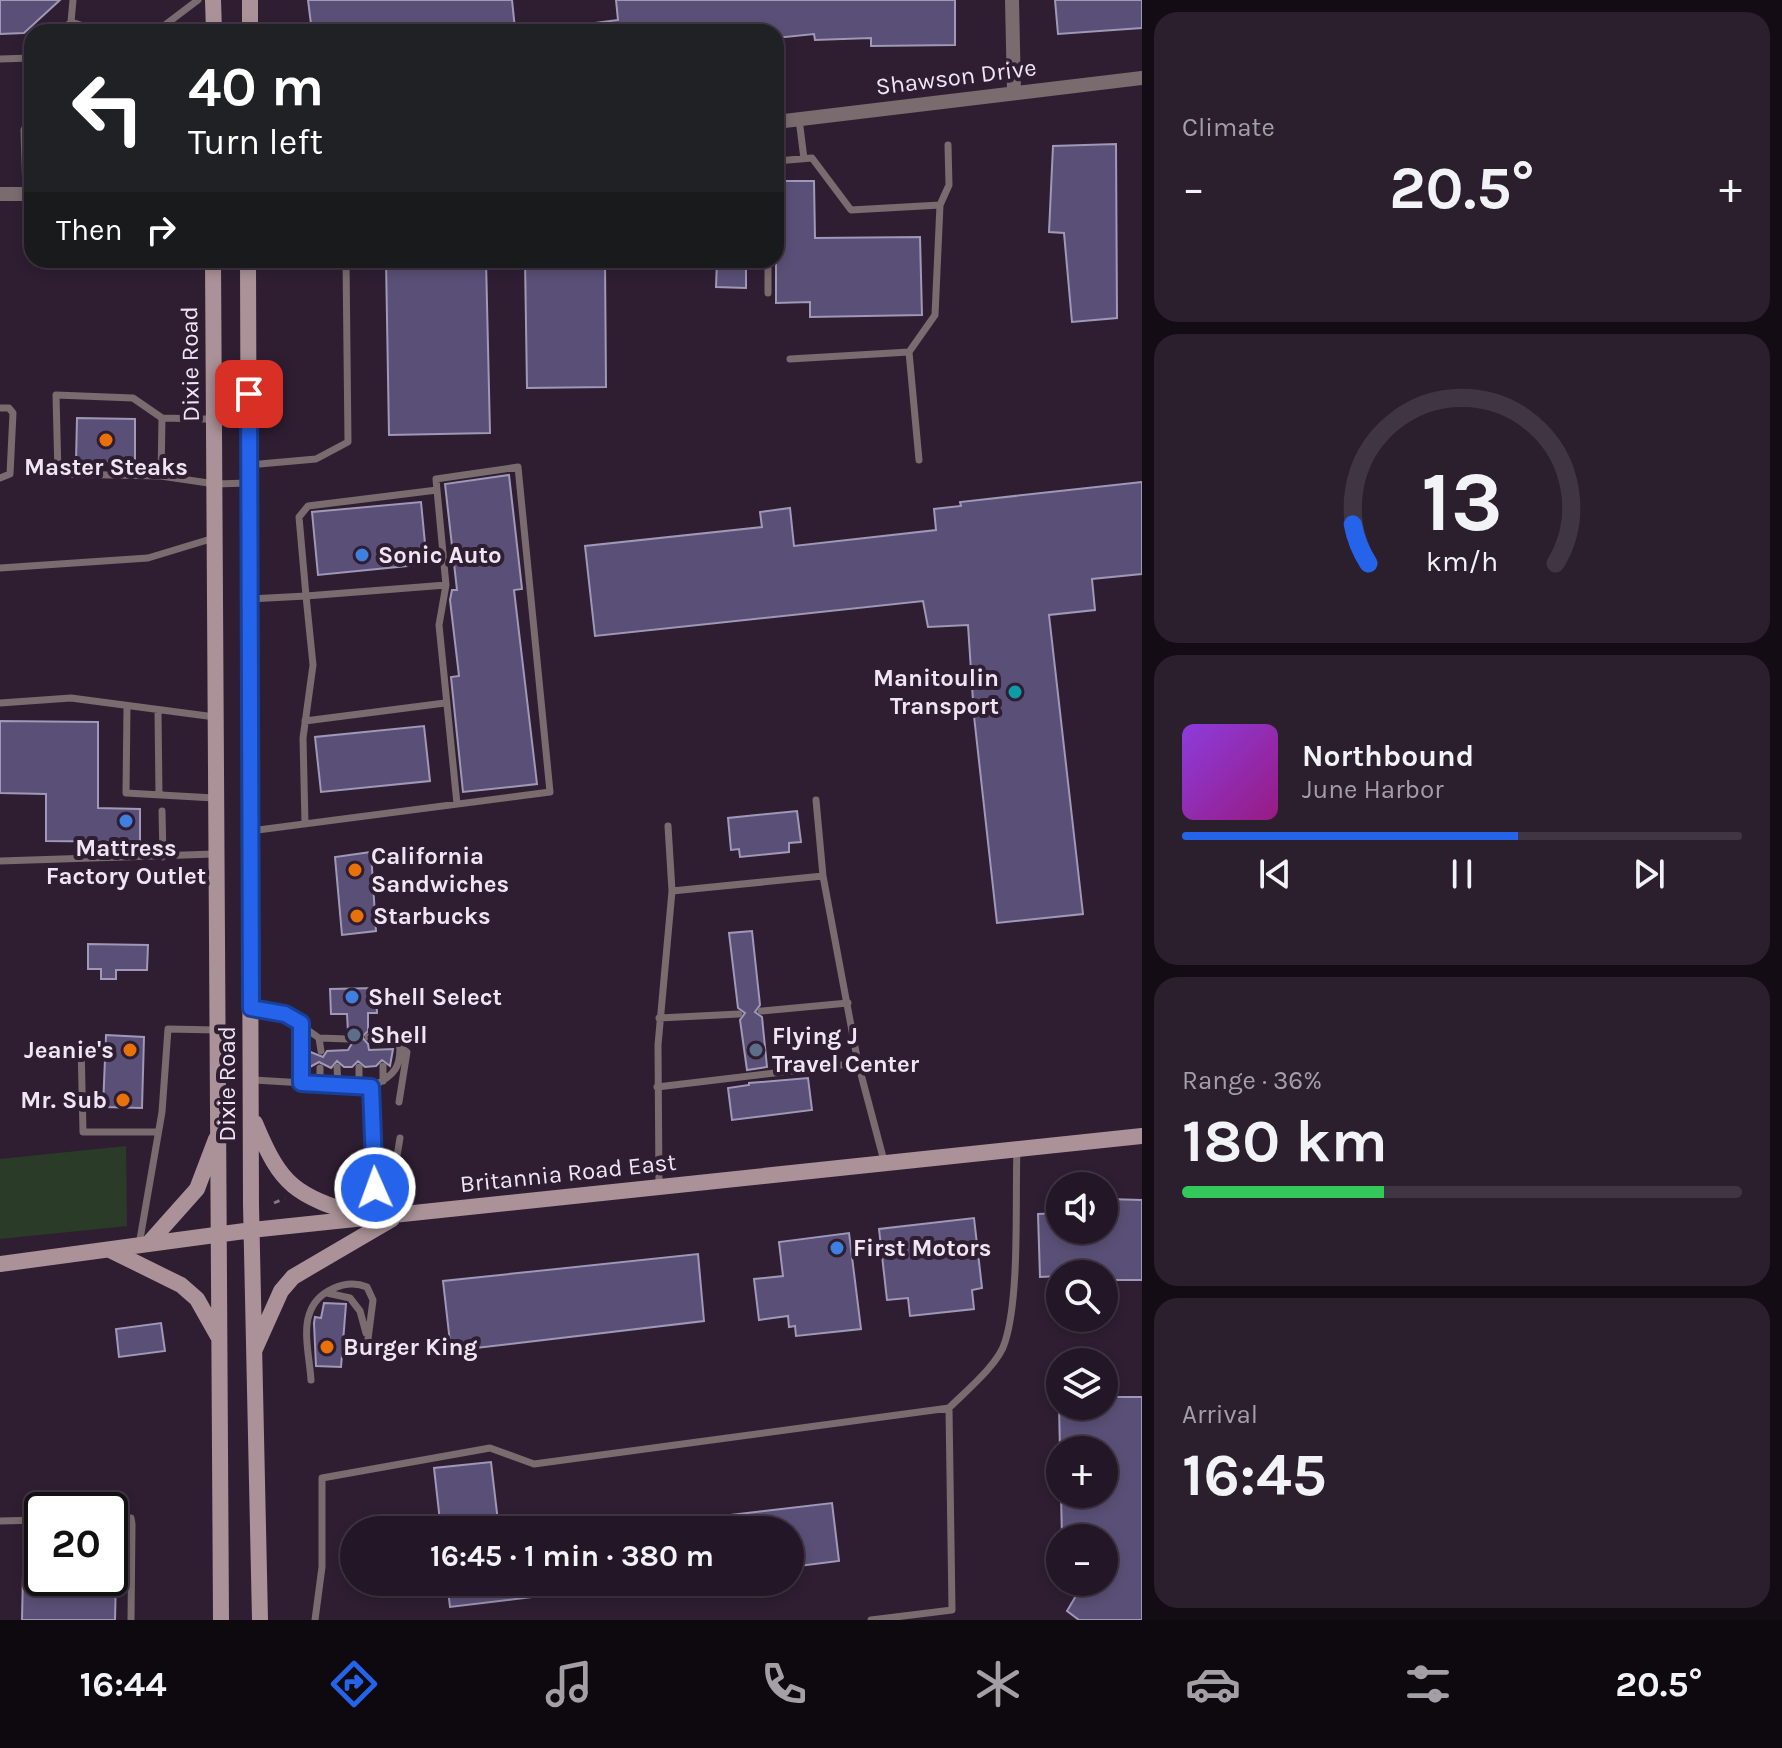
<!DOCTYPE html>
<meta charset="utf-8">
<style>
:root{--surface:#231626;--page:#2b1f2e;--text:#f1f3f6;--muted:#a39fa7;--line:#403543;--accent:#2563eb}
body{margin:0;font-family:Karla,sans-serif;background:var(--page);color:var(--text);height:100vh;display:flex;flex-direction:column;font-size:30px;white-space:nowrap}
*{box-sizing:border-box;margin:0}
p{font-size:26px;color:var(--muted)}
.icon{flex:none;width:44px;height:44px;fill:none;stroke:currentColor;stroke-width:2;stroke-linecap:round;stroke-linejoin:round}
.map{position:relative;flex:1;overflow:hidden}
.sheet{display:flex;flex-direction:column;gap:12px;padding:12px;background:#130c15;width:640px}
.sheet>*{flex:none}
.guide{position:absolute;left:24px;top:24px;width:760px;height:244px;border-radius:24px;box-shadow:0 4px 12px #0003,0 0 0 2px var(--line);background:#202124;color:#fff;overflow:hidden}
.controls{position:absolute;left:1046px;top:1172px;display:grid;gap:16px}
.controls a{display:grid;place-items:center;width:72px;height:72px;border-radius:50%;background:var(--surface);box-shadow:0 4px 12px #0003,0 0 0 2px var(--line);font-size:40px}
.speed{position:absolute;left:24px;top:1492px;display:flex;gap:16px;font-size:40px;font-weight:700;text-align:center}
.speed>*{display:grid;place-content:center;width:104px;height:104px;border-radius:50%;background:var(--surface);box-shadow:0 4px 12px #0003,0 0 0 2px var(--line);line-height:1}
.speed .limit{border:4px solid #111;border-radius:12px;background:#fff;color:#111}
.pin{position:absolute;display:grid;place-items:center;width:68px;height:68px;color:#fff;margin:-34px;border-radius:16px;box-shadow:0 4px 12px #0006}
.me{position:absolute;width:88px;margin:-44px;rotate:358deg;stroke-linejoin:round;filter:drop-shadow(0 0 6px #0008)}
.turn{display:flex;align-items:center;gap:28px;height:168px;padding:0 32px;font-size:36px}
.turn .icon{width:104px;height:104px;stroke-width:2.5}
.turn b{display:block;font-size:56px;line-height:68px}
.then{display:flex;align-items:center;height:76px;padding:0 32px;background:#0003;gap:16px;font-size:30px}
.big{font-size:60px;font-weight:700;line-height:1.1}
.sheet .card{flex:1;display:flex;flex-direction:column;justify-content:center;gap:12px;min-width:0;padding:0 28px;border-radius:24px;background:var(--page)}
.sheet .dial{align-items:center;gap:0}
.dial svg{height:208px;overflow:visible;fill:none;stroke:var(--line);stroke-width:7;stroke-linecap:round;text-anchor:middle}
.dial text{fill:var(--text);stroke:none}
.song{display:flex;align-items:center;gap:24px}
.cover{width:96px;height:96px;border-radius:12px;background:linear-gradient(135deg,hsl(270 70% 55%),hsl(310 70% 35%))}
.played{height:8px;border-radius:4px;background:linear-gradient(90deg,var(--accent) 60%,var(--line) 60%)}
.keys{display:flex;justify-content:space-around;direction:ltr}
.heat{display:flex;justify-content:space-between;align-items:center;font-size:44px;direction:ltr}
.charge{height:12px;border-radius:6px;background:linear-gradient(90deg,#34c759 36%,var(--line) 0)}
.trip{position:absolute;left:340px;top:1516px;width:464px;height:80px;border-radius:40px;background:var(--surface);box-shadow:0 4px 12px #0003,0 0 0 2px var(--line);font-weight:700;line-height:80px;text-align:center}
.menu{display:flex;height:128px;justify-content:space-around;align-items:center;background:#0e090f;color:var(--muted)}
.menu .icon{width:56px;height:56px}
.menu .on{color:var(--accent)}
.menu b{font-size:36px;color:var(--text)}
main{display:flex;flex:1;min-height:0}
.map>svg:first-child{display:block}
.green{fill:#2a3c28}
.building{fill:#5a5077;stroke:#9f98b6;stroke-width:2}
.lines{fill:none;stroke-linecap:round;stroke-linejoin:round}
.path{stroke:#857788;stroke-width:3;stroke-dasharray:6 6;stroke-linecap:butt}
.lane{stroke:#796b6e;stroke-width:7}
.street{stroke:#796b6e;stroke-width:14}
.secondary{stroke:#aa9298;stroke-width:16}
.route-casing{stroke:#184099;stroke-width:20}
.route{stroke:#2563eb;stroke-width:14}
.food-dot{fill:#e8710a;stroke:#2f1e32;stroke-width:3}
.shop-dot{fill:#3f7fe0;stroke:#2f1e32;stroke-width:3}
.culture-dot{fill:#0f9aa8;stroke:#2f1e32;stroke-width:3}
.service-dot{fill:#5c6f8a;stroke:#2f1e32;stroke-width:3}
.labels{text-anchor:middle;stroke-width:8;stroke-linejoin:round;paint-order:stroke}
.street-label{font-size:24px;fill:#f0e5f3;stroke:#2f1e32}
.poi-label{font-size:24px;font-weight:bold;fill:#f0e5f3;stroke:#2f1e32;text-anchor:start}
</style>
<main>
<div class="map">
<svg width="1142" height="1620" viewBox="0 0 1142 1620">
<rect width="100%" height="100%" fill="#2f1e32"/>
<path class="green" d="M126 1146 127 1226 0 1239V1159Z"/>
<path class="building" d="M0 0H60L24 33 0 34Z
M308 0H512L515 29 312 32Z
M616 0H955V45L871 46V38L815 40 814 34 776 38V32H588V24L618 20Z
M1055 0H1142V28L1058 34Z
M1116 144 1117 318 1072 322 1064 233 1049 232 1053 146Z
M776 181H814L815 238 920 237 922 315 810 317V302L776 303Z
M386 260H486L490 433 389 435Z
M525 260H605L606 387 527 388Z
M717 260H746V288L716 287Z
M77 418 135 419V462L76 461Z
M509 475 522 589 514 590 537 784 463 792 451 677 459 676 450 600 452 590H457L445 484Z
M1142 482V574L1092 579 1095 610 1049 615 1083 914 997 923 974 716 968 625 928 627 923 601 595 636 585 546 762 527 760 512 790 508 794 546 936 530 934 509 961 506 960 502Z
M421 502 427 564 318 575 312 512Z
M0 721 98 722V808L140 809V842L46 841V794L0 793Z
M424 726 430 781 321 792 315 737Z
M797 811 801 842 789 843V852L740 857 739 849 731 850 728 818Z
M371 852 376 931 342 935 335 857Z
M752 931 760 1005 755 1012 762 1017 767 1067 747 1070 740 1020 745 1013 738 1008 729 933Z
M88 944 148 945 147 970H116V979H101V969H88Z
M376 988 377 1013H368V1031L362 1037 368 1044 369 1050 393 1049 390 1066 382 1060 376 1066 365 1067 358 1061 352 1067H344L337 1061 331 1068 319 1062 308 1068V1051L323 1057 327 1051 348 1050 354 1040 348 1032 347 1014H331L330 989Z
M106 1035 144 1037 142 1108 103 1107Z
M808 1078 812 1110 732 1120 728 1088 749 1085V1083Z
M1108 1199 1142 1200V1280H1106V1274L1040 1277 1038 1214 1060 1213V1230H1107Z
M974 1218 982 1288 972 1290 974 1309 910 1316 908 1298 887 1300 879 1229Z
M849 1233 861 1329 796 1336 795 1326 789 1327 788 1316 759 1320 754 1279 783 1276 779 1242Z
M698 1254 704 1321 451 1351 443 1281Z
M324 1303 346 1304 341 1367 316 1366 314 1323 315 1317 321 1318Z
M161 1323 165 1351 119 1357 116 1329Z
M1104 1397H1142V1620H1079L1067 1611 1077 1594 1061 1582H1104V1538H1062L1061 1494H1104V1450H1060L1059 1406H1104Z
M491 1462 499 1530H441L434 1468Z
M832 1503 839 1561 790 1567V1530H672V1522Z
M24 1527H42V1578H116L115 1620H22Z
M447 1582H589L590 1590 450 1607Z"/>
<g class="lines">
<path class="path" d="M274 1203 285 1198"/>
<path class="lane" d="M73 0 71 22 90 28 157 31 198 0
M61 32 71 22
M0 59 32 58
M799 119 804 159
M776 161 812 158 851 210 940 205 935 315 909 352
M26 194 24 130 32 111V96
M940 205 949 185 948 145
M768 293V260
M790 359 909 352 919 460
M0 408H9L13 413 10 474 0 478
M247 420 162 418 161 476 215 484 249 483
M249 465 316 459 348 442 346 260
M161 476 58 474 56 395 133 398 162 418
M437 490 446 585 439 625 457 804
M0 568 148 558 214 538
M250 599 306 596 299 517 308 506 437 490 436 479 518 467 550 792 250 831
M0 703 71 698 215 717
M127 708 126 793 214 798
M158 711 159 795
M305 721 445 703
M816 800 823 876 858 1063
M162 811 163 857
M305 824 303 738 313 665 306 596 446 585
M668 826 672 891 823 876
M0 861 215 854
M251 1008 285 1014 319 1038 348 1039
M761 1011 848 1003
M659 1018 739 1014
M368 1037 399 1039C403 1067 394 1076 371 1087
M319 1038 321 1051
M81 1044 83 1132H158
M337 1067 338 1085
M359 1067V1086
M320 1068V1084
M252 1080 371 1087 376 1215
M383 1081V1066
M301 1083V1023
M657 1087 858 1063 884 1161
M399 1102 407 1052 400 1047
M374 1160 397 1156 400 1138
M659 1187 658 1045 672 891
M139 1245 162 1112 168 1029 216 1030
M327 1293 350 1298 360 1311 366 1333
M311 1380C310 1361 303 1333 309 1315 316 1291 346 1278 367 1287L373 1300 368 1339
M110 1519 131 1518 132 1524 131 1620
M0 1521 42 1520
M315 1620 322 1567V1478L490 1448 534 1464 949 1408C965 1392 999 1364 1005 1342 1020 1295 1015 1201 1017 1149
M871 1620 952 1610 949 1408"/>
<path class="street" d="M1012 0 1014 92
M776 122 1142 78
M0 194H32"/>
<path class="secondary" d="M213 0 214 32
M250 0V32
M213 260 221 1620
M248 260 251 1205 260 1620
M255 1123C282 1188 295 1194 360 1216
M148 1244 197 1189 216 1139
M110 1250 181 1285 197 1299 219 1338
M0 1264 252 1230 1142 1136
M255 1349 281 1291 293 1277 392 1219"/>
</g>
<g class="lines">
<defs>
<path id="route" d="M249 394 251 1008 285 1014 301 1023V1083L371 1087 375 1188"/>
</defs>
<use href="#route" class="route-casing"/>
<use href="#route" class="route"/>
</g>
<g class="food-dot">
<circle cx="106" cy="440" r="8"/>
<circle cx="355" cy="870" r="8"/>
<circle cx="357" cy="916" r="8"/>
<circle cx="130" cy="1050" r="8"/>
<circle cx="123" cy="1100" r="8"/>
<circle cx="327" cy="1347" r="8"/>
</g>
<g class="shop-dot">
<circle cx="362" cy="555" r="8"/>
<circle cx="126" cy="821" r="8"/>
<circle cx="352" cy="997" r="8"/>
<circle cx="837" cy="1248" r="8"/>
</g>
<circle class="culture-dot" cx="1015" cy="692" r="8"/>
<g class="service-dot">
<circle cx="354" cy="1035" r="8"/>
<circle cx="756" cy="1050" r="8"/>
</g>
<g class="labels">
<g class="street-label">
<text transform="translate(956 77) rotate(-7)" y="8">Shawson Drive</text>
<text transform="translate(190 364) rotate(-91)" y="8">Dixie Road</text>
<text transform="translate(227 1084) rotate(-90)" y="8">Dixie Road</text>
<text transform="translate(568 1173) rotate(-6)" y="8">Britannia Road East</text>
</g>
<g class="poi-label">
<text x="106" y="475" text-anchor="middle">Master Steaks</text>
<text x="378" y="563">Sonic Auto</text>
<text x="999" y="686" text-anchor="end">Manitoulin<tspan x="999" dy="28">Transport</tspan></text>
<text x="126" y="856" text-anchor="middle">Mattress<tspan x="126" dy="28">Factory Outlet</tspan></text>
<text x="371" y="864">California<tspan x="371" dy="28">Sandwiches</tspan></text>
<text x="373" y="924">Starbucks</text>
<text x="368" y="1005">Shell Select</text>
<text x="370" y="1043">Shell</text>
<text x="772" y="1044">Flying J<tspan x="772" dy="28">Travel Center</tspan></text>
<text x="114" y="1058" text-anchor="end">Jeanie's</text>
<text x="107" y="1108" text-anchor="end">Mr. Sub</text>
<text x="853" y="1256">First Motors</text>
<text x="343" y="1355">Burger King</text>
</g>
</g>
</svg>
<div class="controls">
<a><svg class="icon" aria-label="sound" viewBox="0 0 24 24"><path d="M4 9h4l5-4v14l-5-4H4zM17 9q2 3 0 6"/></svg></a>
<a><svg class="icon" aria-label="search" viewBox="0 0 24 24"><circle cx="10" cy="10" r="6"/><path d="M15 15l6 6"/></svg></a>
<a><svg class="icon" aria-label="layers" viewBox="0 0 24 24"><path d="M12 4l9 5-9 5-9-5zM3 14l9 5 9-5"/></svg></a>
<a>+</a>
<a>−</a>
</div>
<div class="speed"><div class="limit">20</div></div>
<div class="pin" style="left:249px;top:394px;background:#d93025"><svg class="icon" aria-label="arrive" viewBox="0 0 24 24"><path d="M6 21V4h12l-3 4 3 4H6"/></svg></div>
<svg class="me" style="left:375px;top:1188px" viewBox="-20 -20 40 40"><circle r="17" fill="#2563eb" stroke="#fff" stroke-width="3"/><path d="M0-11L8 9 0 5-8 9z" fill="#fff"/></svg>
<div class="trip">16:45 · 1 min · 380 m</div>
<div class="guide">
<div class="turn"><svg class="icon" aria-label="left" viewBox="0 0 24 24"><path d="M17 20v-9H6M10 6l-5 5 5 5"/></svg><div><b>40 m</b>Turn left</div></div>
<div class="then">Then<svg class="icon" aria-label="right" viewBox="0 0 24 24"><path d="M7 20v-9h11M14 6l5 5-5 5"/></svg></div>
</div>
</div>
<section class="sheet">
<div class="card"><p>Climate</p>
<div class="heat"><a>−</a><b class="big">20.5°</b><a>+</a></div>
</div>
<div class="card dial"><svg viewBox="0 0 100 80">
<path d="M14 69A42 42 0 1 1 86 69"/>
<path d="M14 69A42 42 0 0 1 8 54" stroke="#2563eb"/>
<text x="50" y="56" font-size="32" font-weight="700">13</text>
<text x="50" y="72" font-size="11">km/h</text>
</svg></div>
<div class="card">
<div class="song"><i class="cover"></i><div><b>Northbound</b><p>June Harbor</p></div></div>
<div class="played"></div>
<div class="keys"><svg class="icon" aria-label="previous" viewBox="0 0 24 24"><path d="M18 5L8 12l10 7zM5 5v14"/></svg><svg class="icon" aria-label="pause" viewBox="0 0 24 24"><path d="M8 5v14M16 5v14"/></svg><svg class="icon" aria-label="next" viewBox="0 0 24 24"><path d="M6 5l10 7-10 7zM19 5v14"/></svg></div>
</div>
<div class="card"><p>Range · 36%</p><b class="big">180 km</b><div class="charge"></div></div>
<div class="card"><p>Arrival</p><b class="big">16:45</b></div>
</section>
</main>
<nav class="menu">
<b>16:44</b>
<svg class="icon on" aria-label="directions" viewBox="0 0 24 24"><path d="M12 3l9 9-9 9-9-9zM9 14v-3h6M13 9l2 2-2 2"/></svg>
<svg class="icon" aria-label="music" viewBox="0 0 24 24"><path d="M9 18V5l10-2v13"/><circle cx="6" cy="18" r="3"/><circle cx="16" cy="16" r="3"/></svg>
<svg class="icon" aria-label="phone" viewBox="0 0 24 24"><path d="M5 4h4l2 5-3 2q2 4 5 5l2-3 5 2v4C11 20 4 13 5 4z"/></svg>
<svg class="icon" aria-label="climate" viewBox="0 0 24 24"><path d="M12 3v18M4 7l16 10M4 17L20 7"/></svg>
<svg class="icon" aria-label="car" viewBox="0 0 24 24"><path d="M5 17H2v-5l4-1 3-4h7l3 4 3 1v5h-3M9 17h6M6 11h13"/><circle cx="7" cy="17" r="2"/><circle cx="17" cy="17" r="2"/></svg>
<svg class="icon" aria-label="filters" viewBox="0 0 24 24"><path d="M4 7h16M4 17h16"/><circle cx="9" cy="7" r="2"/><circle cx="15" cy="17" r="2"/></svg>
<b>20.5°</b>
</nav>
